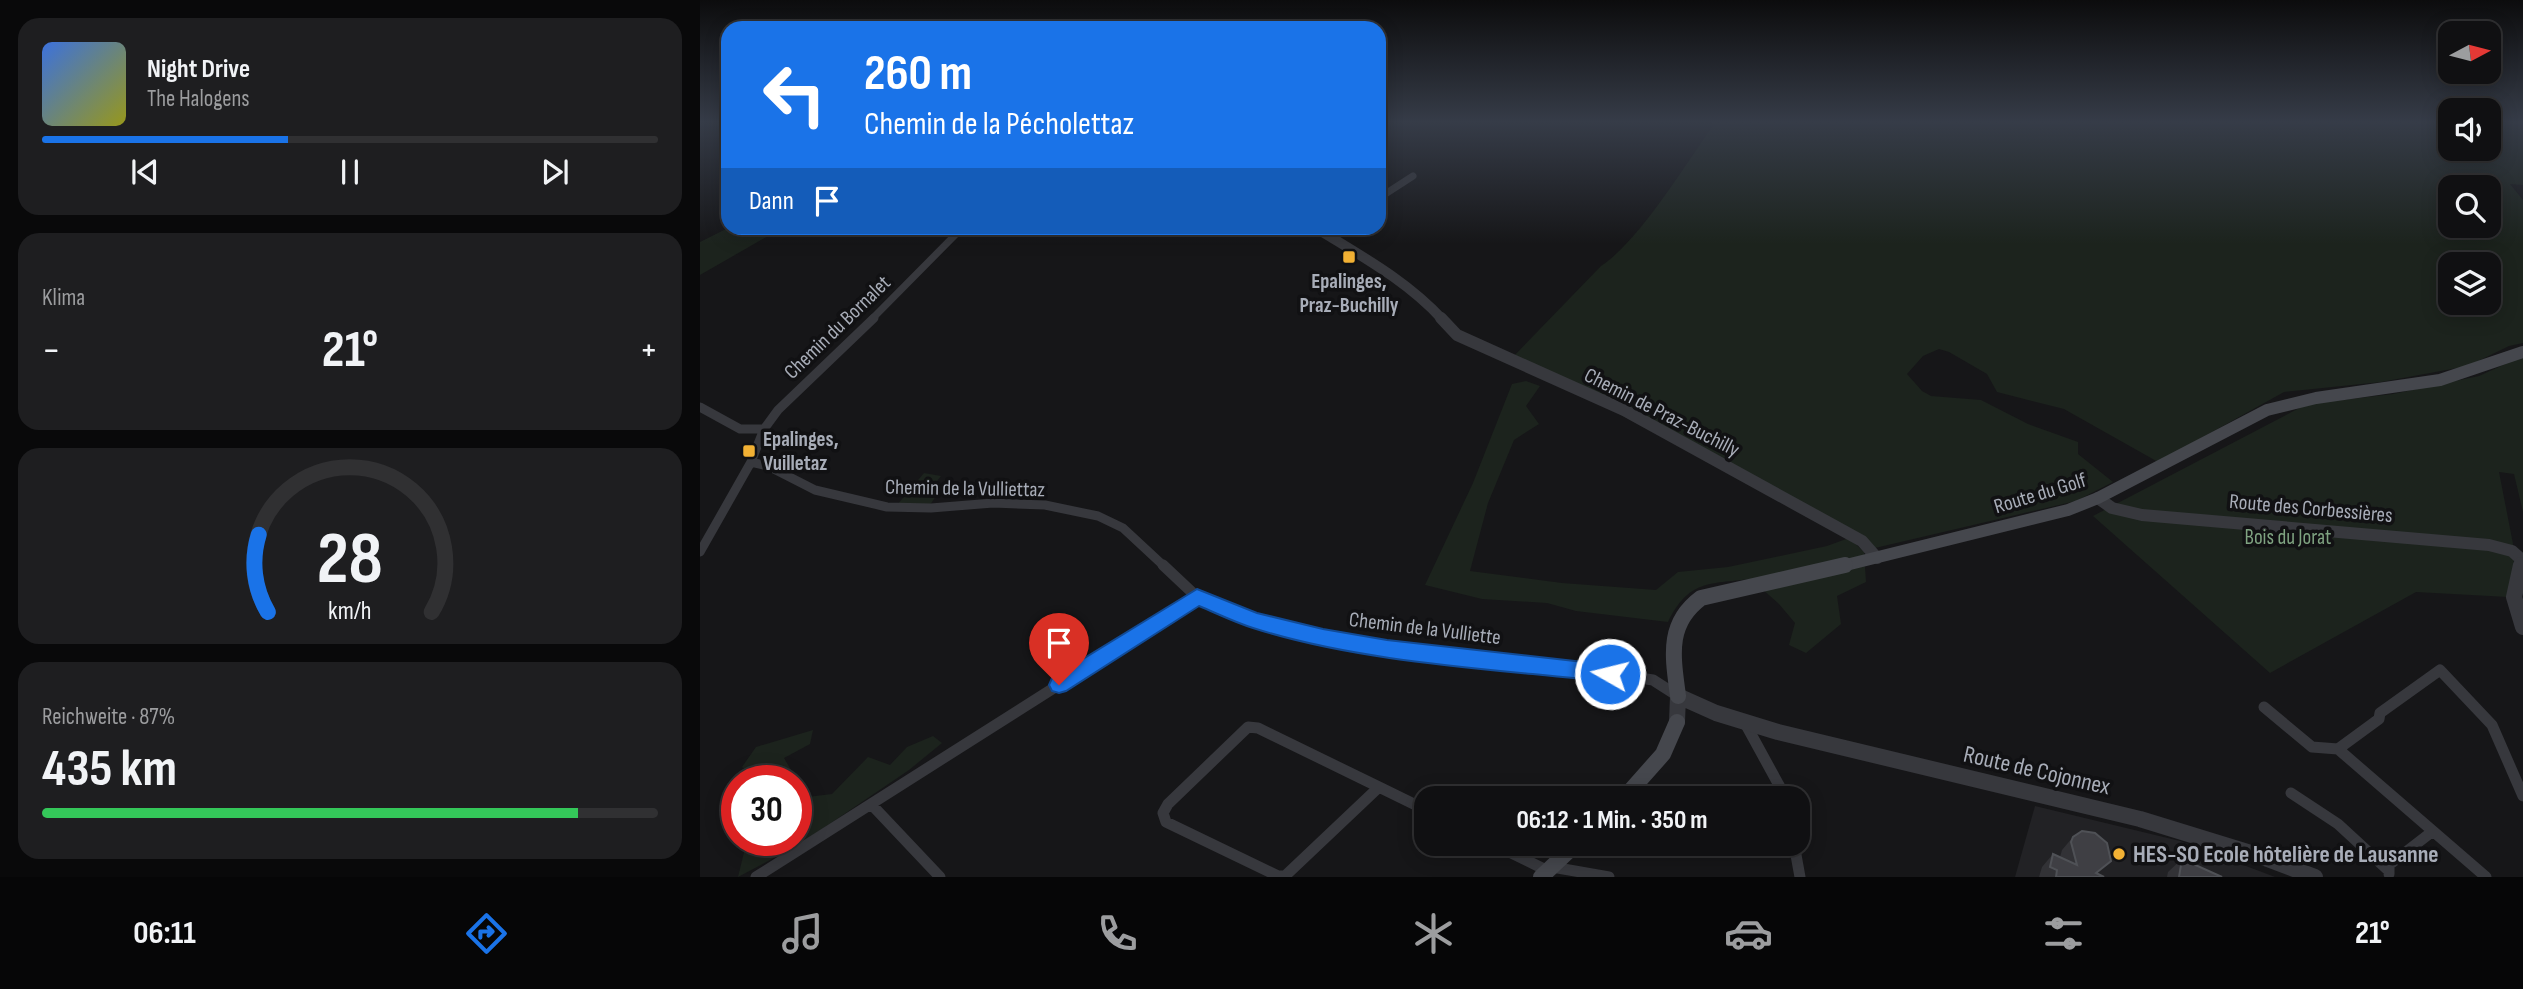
<!DOCTYPE html>
<html lang="de">
<meta charset="utf-8">
<style>
:root{--surface:#101012;--page:#1e1e20;--text:#f1f3f6;--muted:#9c9d9f;--line:#303032;--accent:#1a73e8}
body{margin:0;font-family:"Sofia Sans Condensed",sans-serif;background:var(--page);color:var(--text);height:100vh;display:flex;flex-direction:column;font-size:26px;white-space:nowrap}
*{box-sizing:border-box;margin:0}
p{font-size:23px;color:var(--muted)}
.icon{flex:none;width:38px;height:38px;fill:none;stroke:currentColor;stroke-width:2;stroke-linecap:round;stroke-linejoin:round}
.map{position:relative;flex:1;overflow:hidden}
.details{display:flex;flex-direction:column;gap:18px;padding:18px;background:#09090a;width:700px}
.details>*{flex:none}
.banner{position:absolute;left:21px;top:21px;width:665px;height:214px;border-radius:21px;box-shadow:0 4px 18px #0003,0 0 0 2px var(--line);background:#1a73e8;color:#fff;overflow:hidden}
.needle{width:46px;rotate:83deg}
.controls{position:absolute;left:1738px;top:21px;display:grid;gap:14px}
.controls a{display:grid;place-items:center;width:63px;height:63px;border-radius:14px;background:var(--surface);box-shadow:0 4px 18px #0003,0 0 0 2px var(--line);font-size:35px}
.speed{position:absolute;left:21px;top:765px;display:flex;gap:14px;font-size:35px;font-weight:700;text-align:center}
.speed>*{display:grid;place-content:center;width:91px;height:91px;border-radius:50%;background:var(--surface);box-shadow:0 4px 18px #0003,0 0 0 2px var(--line);line-height:1}
.speed .limit{border:10px solid #d22;background:#fff;color:#111}
.pin{position:absolute;display:grid;place-items:center;width:60px;height:60px;color:#fff;margin:-72px -30px;border-radius:50% 50% 50% 0;rotate:-45deg;box-shadow:0 0 7px #0007}
.pin .icon{rotate:45deg}
.me{position:absolute;width:77px;margin:-38px;rotate:278deg;stroke-linejoin:round;filter:drop-shadow(0 0 5px #0008)}
.turn{display:flex;align-items:center;gap:24px;height:147px;padding:0 28px;font-size:32px}
.turn .icon{width:91px;height:91px;stroke-width:2.5}
.turn b{display:block;font-size:49px;line-height:60px}
.then{display:flex;align-items:center;height:66px;padding:0 28px;background:#0003;gap:14px;font-size:26px}
.big{font-size:52px;font-weight:700;line-height:1.1}
.details .card{flex:1;display:flex;flex-direction:column;justify-content:center;gap:10px;min-width:0;padding:0 24px;border-radius:21px;background:var(--page)}
.details .dial{align-items:center;gap:0}
.dial svg{height:182px;overflow:visible;fill:none;stroke:var(--line);stroke-width:7;stroke-linecap:round;text-anchor:middle}
.dial text{fill:var(--text);stroke:none}
.song{display:flex;align-items:center;gap:21px}
.cover{width:84px;height:84px;border-radius:10px;background:linear-gradient(135deg,hsl(220 70% 55%),hsl(60 70% 35%))}
.played{height:7px;border-radius:4px;background:linear-gradient(90deg,var(--accent) 40%,var(--line) 40%)}
.keys{display:flex;justify-content:space-around;direction:ltr}
.heat{display:flex;justify-content:space-between;align-items:center;font-size:38px;direction:ltr}
.charge{height:10px;border-radius:5px;background:linear-gradient(90deg,#34c759 87%,var(--line) 0)}
.trip{position:absolute;left:714px;top:786px;width:396px;height:70px;border-radius:21px;background:var(--surface);box-shadow:0 4px 18px #0003,0 0 0 2px var(--line);font-weight:700;line-height:70px;text-align:center}
.tabs{display:flex;height:112px;justify-content:space-around;align-items:center;background:#060607;color:var(--muted)}
.tabs .icon{width:49px;height:49px}
.tabs .on{color:var(--accent)}
.tabs b{font-size:32px;color:var(--text)}
main{display:flex;flex:1;min-height:0}
.map>svg:first-child{display:block}
.built{fill:#222225}
.green{fill:#1c231d;fill-rule:evenodd}
.lines{fill:none;stroke-linecap:round;stroke-linejoin:round}
.minor-far2{stroke:#37383d;stroke-width:7}
.minor-far1{stroke:#37383d;stroke-width:9}
.minor{stroke:#37383d;stroke-width:11}
.tertiary-far2{stroke:#37383d;stroke-width:10}
.tertiary-far1{stroke:#37383d;stroke-width:12}
.tertiary{stroke:#37383d;stroke-width:16}
.secondary-far1{stroke:#45474d;stroke-width:12}
.secondary{stroke:#45474d;stroke-width:16}
.wall{fill:#323236}
.building{fill:#3f3f44;stroke:#4f5156;stroke-width:2}
.route{fill:#1a73e8;stroke:#114b97;stroke-width:2}
.poi-dot{fill:#f2b134;stroke:#111113;stroke-width:2.5}
.labels{text-anchor:middle;stroke-width:7;stroke-linejoin:round;paint-order:stroke}
.poi-label{font-size:21px;font-weight:bold;fill:#a8adb8;stroke:#111113}
.street-label{font-size:21px;fill:#a8adb8;stroke:#111113}
.park-label{font-size:21px;fill:#7fa381;stroke:#111113}
.near-street-label{font-size:24px;fill:#a8adb8;stroke:#111113}
.near-poi-label{font-size:24px;font-weight:bold;fill:#a8adb8;stroke:#111113;text-anchor:start}
</style>
<main>
<section class="details">
<div class="card">
<div class="song"><i class="cover"></i><div><b>Night Drive</b><p>The Halogens</p></div></div>
<div class="played"></div>
<div class="keys"><svg class="icon" aria-label="previous" viewBox="0 0 24 24"><path d="M18 5L8 12l10 7zM5 5v14"/></svg><svg class="icon" aria-label="pause" viewBox="0 0 24 24"><path d="M8 5v14M16 5v14"/></svg><svg class="icon" aria-label="next" viewBox="0 0 24 24"><path d="M6 5l10 7-10 7zM19 5v14"/></svg></div>
</div>
<div class="card"><p>Klima</p>
<div class="heat"><a>−</a><b class="big">21°</b><a>+</a></div>
</div>
<div class="card dial"><svg viewBox="0 0 100 80">
<path d="M14 69A42 42 0 1 1 86 69"/>
<path d="M14 69A42 42 0 0 1 10 35" stroke="#1a73e8"/>
<text x="50" y="56" font-size="32" font-weight="700">28</text>
<text x="50" y="72" font-size="11">km/h</text>
</svg></div>
<div class="card"><p>Reichweite · 87%</p><b class="big">435 km</b><div class="charge"></div></div>
</section>
<div class="map">
<svg width="1823" height="877" viewBox="0 0 1823 877">
<rect width="100%" height="100%" fill="#161618"/>
<path class="built" d="M1335 806 1480 841 1575 877H1315Z"/>
<path class="green" d="M1011 121H1750V149H1788L1789 121H1823V185L1810 184 1823 200V343L1809 346 1768 366 1681 382 1584 392 1458 462 1364 409 1297 392 1287 374 1249 352 1239 349 1223 356 1207 374 1222 391 1231 396 1281 400 1328 424 1378 442V454L1413 482 1376 501 1175 548 812 358 901 266C940 240 984 166 1013 126ZM1750 187H1788V226H1750ZM1750 264H1788V303H1750Z
M28 228H82L0 275V242Z
M1823 356V512L1814 474 1799 472 1815 554 1808 597 1716 592 1570 673 1393 516 1607 404 1693 394 1779 376Z
M826 381 840 386 826 406 839 424 814 440 788 503 770 571 862 583 956 590 978 572 1028 567 1127 546 1149 538 1164 552 1166 582 1137 596 1141 624 1106 653 1089 645 1095 623 1079 604 1051 579C1008 584 989 580 968 622L876 611 847 603 782 599 725 585 773 483 812 384Z
M224 473 241 476 227 494 236 496 230 505H197Z
M113 730 110 744 84 758 107 797 132 794 168 757 190 765 207 747 233 736 242 743 209 770 100 844 38 877 47 840H96V780H60L42 767 56 747Z"/>
<g class="lines">
<path class="minor-far2" d="M679 198 713 176
M172 319 262 228"/>
<path class="minor-far1" d="M0 407 40 429H64
M51 462 68 466 115 490 187 507 231 508 293 503 345 505 398 516 423 528 465 567
M0 552 51 462 64 429 78 410 174 318"/>
<path class="minor" d="M463 565 497 597 554 620 623 637 687 648 867 667 953 680 978 696
M1564 707 1612 747 1638 749 1786 877
M1045 723 1086 798
M548 727 558 728 679 787 585 876H578L466 822 463 813 468 804Z
M1638 749 1679 719 1680 713 1740 670 1792 725 1823 796
M679 787 726 810
M1591 793 1638 824 1689 871
M171 804 240 877
M793 844 848 871
M1094 844 1100 877
M852 867 909 877
M1689 874V865L1733 831
M56 877 497 597"/>
<path class="tertiary-far2" d="M616 228C661 256 706 280 742 319"/>
<path class="tertiary-far1" d="M741 318 757 335 924 410 1162 541 1177 558
M1398 498 1412 508 1442 515 1789 545 1812 551 1822 560 1820 567"/>
<path class="tertiary" d="M1821 565 1814 597 1823 627
M978 696 1016 713 1078 732 1440 819 1557 855 1615 877
M977 722 978 696"/>
<path class="secondary-far1" d="M1138 567 1368 510 1398 498 1567 410 1616 398 1740 380 1823 352"/>
<path class="secondary" d="M978 696C973 657 966 624 1001 598L1145 565
M924 798 963 754 977 722
M841 877 876 844"/>
</g>
<path class="wall" d="M1373 837 1399 874 1404 877H1339L1342 867 1353 854 1360 857 1362 850Z
M1482 859 1522 877H1467L1468 872Z"/>
<path class="building" d="M1382 831 1395 833 1407 843 1411 861 1396 873 1404 877H1356L1357 870 1350 867 1353 854 1377 865 1371 842 1373 837Z
M1482 859 1522 877H1479Z"/>
<linearGradient id="sky" x2="0" y2="1"><stop stop-color="#0c0c0d"/><stop offset="0.5" stop-color="#363c48"/><stop offset="1" stop-color="#363c48" stop-opacity="0"/></linearGradient>
<rect width="1823" height="244" fill="url(#sky)"/>
<path class="route" d="M497 589 557 613 623 629 687 640 910 665 917 668 920 674 917 680 910 682C795 669 662 663 553 628 534 622 516 613 499 606L366 691 359 693 352 691 349 685 352 678Z"/>
<g class="poi-dot">
<rect x="642" y="250" width="14" height="14" rx="3.5"/>
<rect x="42" y="444" width="14" height="14" rx="3.5"/>
<circle cx="1419" cy="854" r="7"/>
</g>
<g class="labels">
<g class="poi-label">
<text x="649" y="288">Epalinges,<tspan x="649" dy="24">Praz-Buchilly</tspan></text>
<text x="63" y="446" text-anchor="start">Epalinges,<tspan x="63" dy="24">Vuilletaz</tspan></text>
</g>
<g class="street-label">
<text transform="translate(137 327) rotate(-44)" y="7">Chemin du Bornalet</text>
<text transform="translate(962 412) rotate(27)" y="7">Chemin de Praz-Buchilly</text>
<text transform="translate(265 488) rotate(1)" y="7">Chemin de la Vulliettaz</text>
<text transform="translate(1340 493) rotate(-17)" y="7">Route du Golf</text>
<text transform="translate(1611 508) rotate(5)" y="7">Route des Corbessières</text>
<text transform="translate(725 628) rotate(7)" y="7">Chemin de la Vulliette</text>
</g>
<g class="park-label">
<text x="1588" y="544">Bois du Jorat</text>
</g>
<g class="near-street-label">
<text transform="translate(1337 770) rotate(13)" y="8">Route de Cojonnex</text>
</g>
<g class="near-poi-label">
<text x="1433" y="862">HES-SO Ecole hôtelière de Lausanne</text>
</g>
</g>
</svg>
<div class="controls">
<a><svg class="needle" viewBox="-14 -14 28 28"><path d="M0-13l5 13h-10z" fill="#e53935"/><path d="M0 13l5-13h-10z" fill="#9c9d9f"/></svg></a>
<a><svg class="icon" aria-label="sound" viewBox="0 0 24 24"><path d="M4 9h4l5-4v14l-5-4H4zM17 9q2 3 0 6"/></svg></a>
<a><svg class="icon" aria-label="search" viewBox="0 0 24 24"><circle cx="10" cy="10" r="6"/><path d="M15 15l6 6"/></svg></a>
<a><svg class="icon" aria-label="layers" viewBox="0 0 24 24"><path d="M12 4l9 5-9 5-9-5zM3 14l9 5 9-5"/></svg></a>
</div>
<div class="speed"><div class="limit">30</div></div>
<div class="pin" style="left:359px;top:685px;background:#d93025"><svg class="icon" aria-label="arrive" viewBox="0 0 24 24"><path d="M6 21V4h12l-3 4 3 4H6"/></svg></div>
<svg class="me" style="left:910px;top:674px" viewBox="-20 -20 40 40"><circle r="17" fill="#1a73e8" stroke="#fff" stroke-width="3"/><path d="M0-11L8 9 0 5-8 9z" fill="#fff"/></svg>
<div class="trip">06:12 · 1 Min. · 350 m</div>
<div class="banner">
<div class="turn"><svg class="icon" aria-label="left" viewBox="0 0 24 24"><path d="M17 20v-9H6M10 6l-5 5 5 5"/></svg><div><b>260 m</b>Chemin de la Pécholettaz</div></div>
<div class="then">Dann<svg class="icon" aria-label="arrive" viewBox="0 0 24 24"><path d="M6 21V4h12l-3 4 3 4H6"/></svg></div>
</div>
</div>
</main>
<nav class="tabs">
<b>06:11</b>
<svg class="icon on" aria-label="directions" viewBox="0 0 24 24"><path d="M12 3l9 9-9 9-9-9zM9 14v-3h6M13 9l2 2-2 2"/></svg>
<svg class="icon" aria-label="music" viewBox="0 0 24 24"><path d="M9 18V5l10-2v13"/><circle cx="6" cy="18" r="3"/><circle cx="16" cy="16" r="3"/></svg>
<svg class="icon" aria-label="phone" viewBox="0 0 24 24"><path d="M5 4h4l2 5-3 2q2 4 5 5l2-3 5 2v4C11 20 4 13 5 4z"/></svg>
<svg class="icon" aria-label="climate" viewBox="0 0 24 24"><path d="M12 3v18M4 7l16 10M4 17L20 7"/></svg>
<svg class="icon" aria-label="car" viewBox="0 0 24 24"><path d="M5 17H2v-5l4-1 3-4h7l3 4 3 1v5h-3M9 17h6M6 11h13"/><circle cx="7" cy="17" r="2"/><circle cx="17" cy="17" r="2"/></svg>
<svg class="icon" aria-label="filters" viewBox="0 0 24 24"><path d="M4 7h16M4 17h16"/><circle cx="9" cy="7" r="2"/><circle cx="15" cy="17" r="2"/></svg>
<b>21°</b>
</nav>
